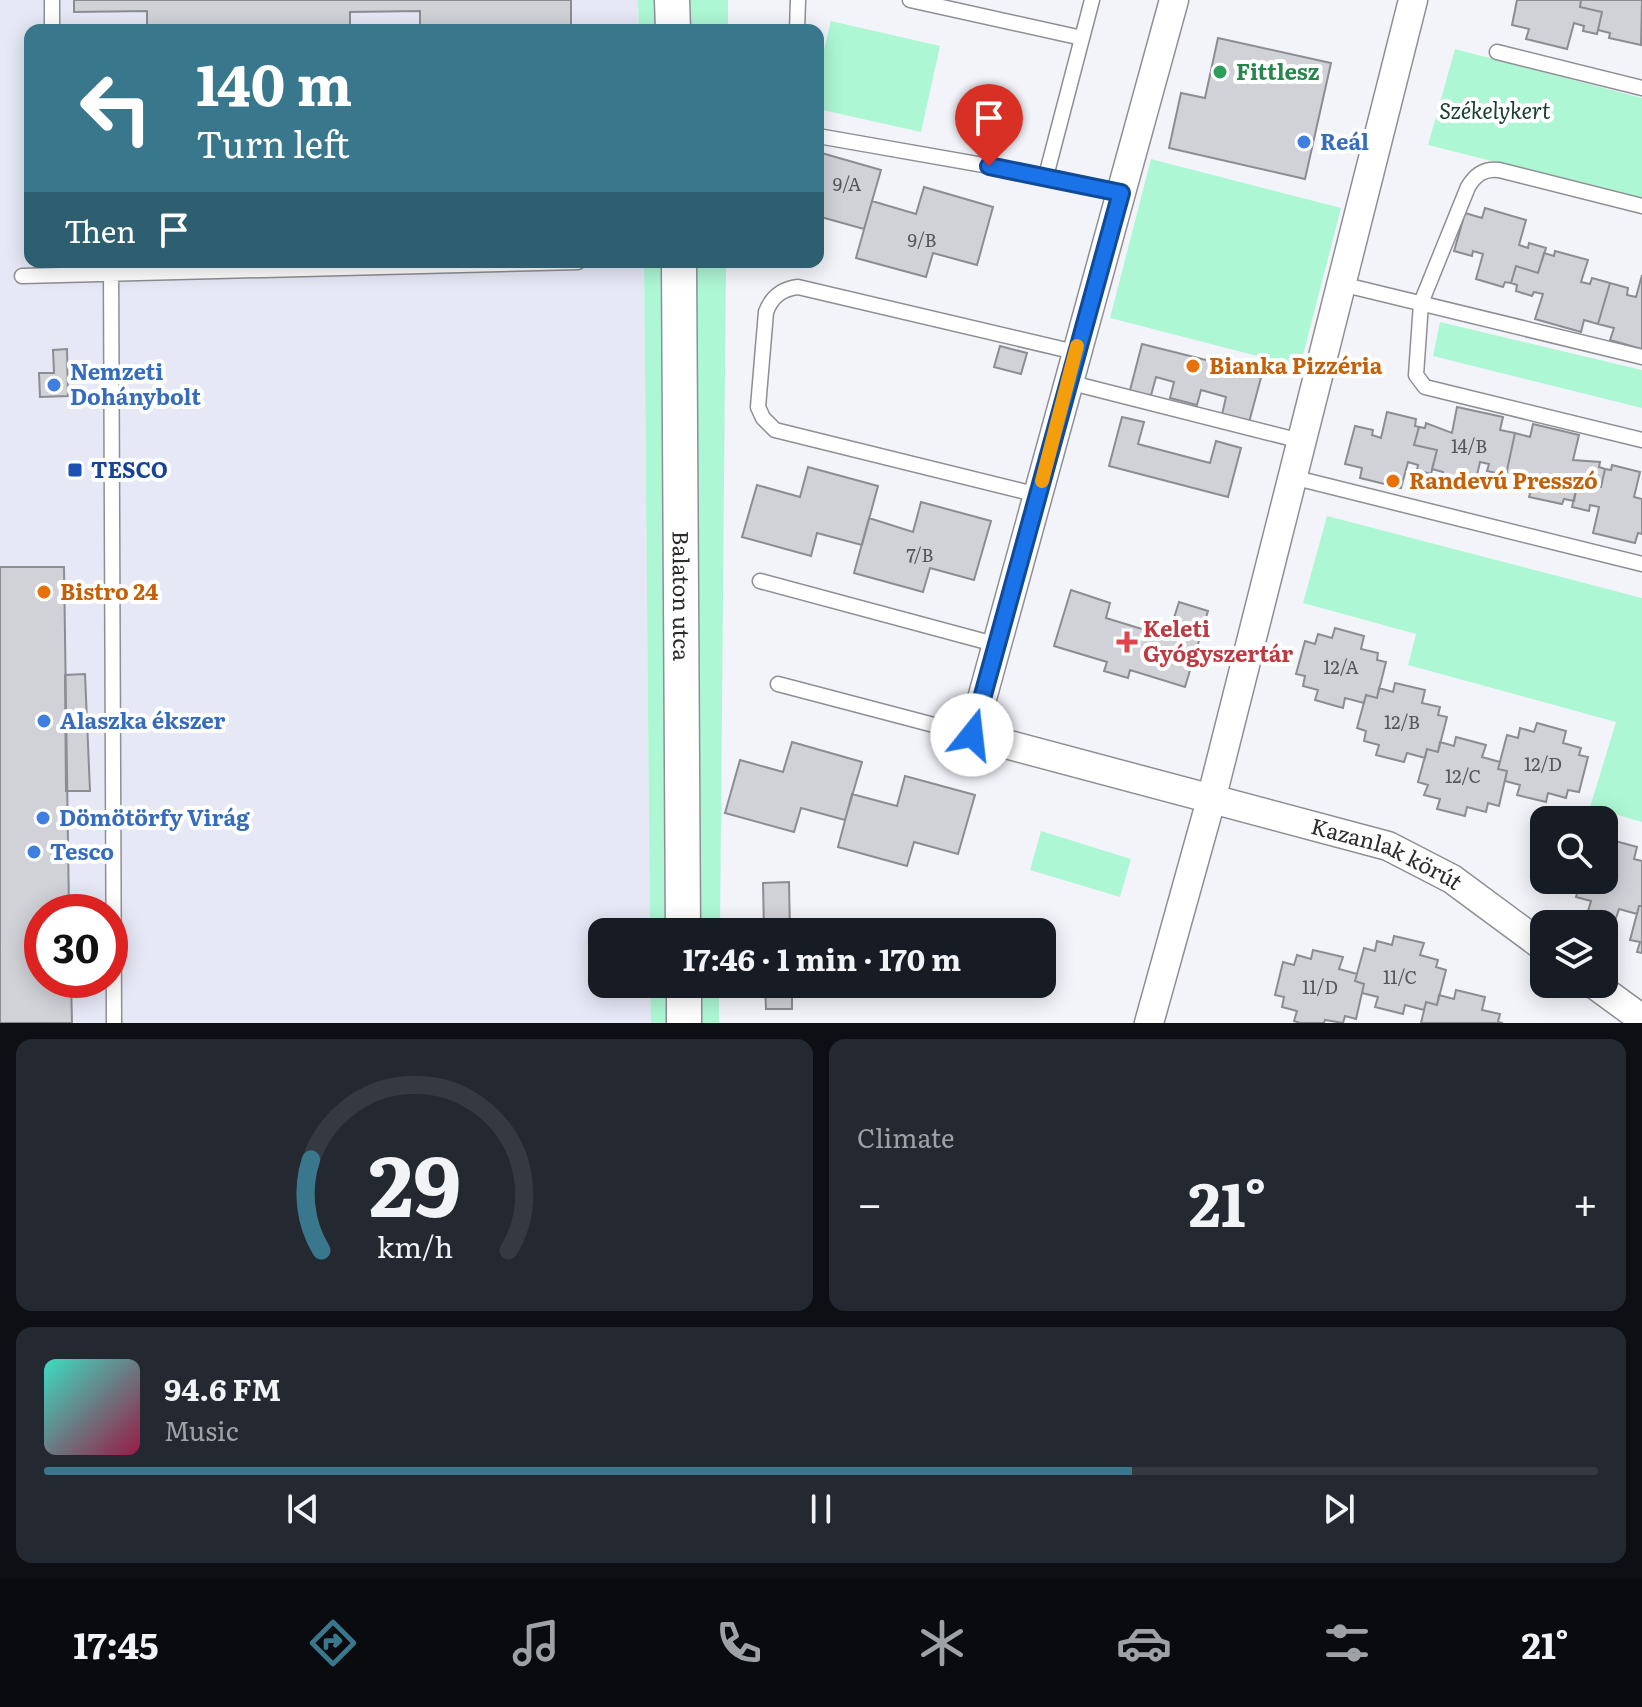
<!DOCTYPE html>
<meta charset="utf-8">
<style>
:root{--surface:#171b24;--page:#242831;--text:#f1f3f6;--muted:#9ea1a6;--line:#363941;--accent:#39778d}
body{margin:0;font-family:Literata,serif;background:var(--page);color:var(--text);height:100vh;display:flex;flex-direction:column;font-size:30px;white-space:nowrap}
*{box-sizing:border-box;margin:0}
p{font-size:26px;color:var(--muted)}
.icon{flex:none;width:44px;height:44px;fill:none;stroke:currentColor;stroke-width:2;stroke-linecap:round;stroke-linejoin:round}
.map{position:relative;height:1023px;overflow:hidden}
.panel{display:flex;flex-direction:column;gap:16px;padding:16px;background:#0d0f14;flex:1}
.panel>*{flex:none}
.hud{position:absolute;left:24px;top:24px;width:800px;height:244px;border-radius:16px;box-shadow:0 4px 20px #0003;background:#39778d;color:#fff;overflow:hidden}
.fabs{position:absolute;left:1530px;top:806px;display:grid;gap:16px}
.fabs a{display:grid;place-items:center;width:88px;height:88px;border-radius:16px;background:var(--surface);box-shadow:0 4px 20px #0003;font-size:40px}
.speed{position:absolute;left:24px;top:894px;display:flex;gap:16px;font-size:40px;font-weight:700;text-align:center}
.speed>*{display:grid;place-content:center;width:104px;height:104px;border-radius:50%;background:var(--surface);box-shadow:0 4px 20px #0003;line-height:1}
.speed .limit{border:12px solid #d22;background:#fff;color:#111}
.pin{position:absolute;display:grid;place-items:center;width:68px;height:68px;color:#fff;margin:-82px -34px;border-radius:50% 50% 50% 0;rotate:-45deg;box-shadow:0 0 8px #0007}
.pin .icon{rotate:45deg}
.me{position:absolute;width:88px;margin:-44px;rotate:16deg;stroke-linejoin:round;filter:drop-shadow(0 0 6px #0008)}
.turn{display:flex;align-items:center;gap:28px;height:168px;padding:0 40px;font-size:36px}
.turn .icon{width:104px;height:104px;stroke-width:2.5}
.turn b{display:block;font-size:56px;line-height:68px}
.then{display:flex;align-items:center;height:76px;padding:0 40px;background:#0003;gap:16px;font-size:30px}
.big{font-size:60px;font-weight:700;line-height:1.1}
.panel .tile{flex:1;display:flex;flex-direction:column;justify-content:center;gap:12px;min-width:0;padding:0 28px;border-radius:16px;background:var(--page)}
.panel .dial{align-items:center;gap:0}
.dial svg{height:208px;overflow:visible;fill:none;stroke:var(--line);stroke-width:7;stroke-linecap:round;text-anchor:middle}
.dial text{fill:var(--text);stroke:none}
.song{display:flex;align-items:center;gap:24px}
.cover{width:96px;height:96px;border-radius:12px;background:linear-gradient(135deg,hsl(170 70% 55%),hsl(340 70% 35%))}
.played{height:8px;border-radius:4px;background:linear-gradient(90deg,var(--accent) 70%,var(--line) 70%)}
.keys{display:flex;justify-content:space-around;direction:ltr}
.heat{display:flex;justify-content:space-between;align-items:center;font-size:44px;direction:ltr}
.panel .tiles{flex:1;display:grid;gap:16px;grid-template-columns:1fr 1fr}
.tile:last-child{grid-column:span 2}
.trip{position:absolute;left:588px;top:918px;width:468px;height:80px;border-radius:16px;background:var(--surface);box-shadow:0 4px 20px #0003;font-weight:700;line-height:80px;text-align:center}
.tab-bar{display:flex;height:128px;justify-content:space-around;align-items:center;background:#090b0e;color:var(--muted)}
.tab-bar .icon{width:56px;height:56px}
.tab-bar .on{color:var(--accent)}
.tab-bar b{font-size:36px;color:var(--text)}
.map>svg:first-child{display:block}
.built{fill:#e6e8f6;fill-rule:evenodd}
.green{fill:#aef7d5}
.building{fill:#d1d2d8;stroke:#8c8d93;stroke-width:2}
.lines{fill:none;stroke-linecap:round;stroke-linejoin:round}
.service-casing{stroke:#8e8f94;stroke-width:17}
.minor-casing{stroke:#8e8f94;stroke-width:31}
.tertiary-casing{stroke:#8e8f94;stroke-width:37}
.service{stroke:#fff;stroke-width:14}
.minor{stroke:#fff;stroke-width:28}
.tertiary{stroke:#fff;stroke-width:34}
.route-casing{stroke:#114b97;stroke-width:20}
.route{stroke:#1a73e8;stroke-width:14}
.slow{stroke:#f59e0b;stroke-width:14}
.leisure-dot{fill:#2e9e5b;stroke:#fff;stroke-width:3}
.shop-dot{fill:#3f7fe0;stroke:#fff;stroke-width:3}
.food-dot{fill:#e8710a;stroke:#fff;stroke-width:3}
.transit-dot{fill:#1a4fb4;stroke:#fff;stroke-width:3}
.health-dot{fill:#e0444e;stroke:#fff;stroke-width:3}
.labels{text-anchor:middle;stroke-width:8;stroke-linejoin:round;paint-order:stroke}
.number-label{font-size:18px;fill:#545658}
.leisure-label{font-size:22px;font-weight:bold;fill:#27864d;stroke:#fff;text-anchor:start}
.park-label{font-size:22px;font-style:italic;fill:#17402f;stroke:#fff}
.shop-label{font-size:22px;font-weight:bold;fill:#366cbe;stroke:#fff;text-anchor:start}
.food-label{font-size:22px;font-weight:bold;fill:#c56008;stroke:#fff;text-anchor:start}
.transit-label{font-size:22px;font-weight:bold;fill:#164399;stroke:#fff;text-anchor:start}
.street-label{font-size:22px;fill:#2b2c2e;stroke:#fff}
.health-label{font-size:22px;font-weight:bold;fill:#be3a42;stroke:#fff;text-anchor:start}
</style>
<div class="map">
<svg width="1642" height="1023" viewBox="0 0 1642 1023">
<rect width="100%" height="100%" fill="#f3f4fa"/>
<path class="built" d="M0 0H638L639 30H30V262H644L650 932H602V984H650L651 1023H0ZM42 912H110V980H42Z"/>
<path class="green" d="M638 0H728V30H639Z
M831 21 940 46 921 132 818 109V74Z
M1455 49 1642 98V199L1428 145Z
M1151 159 1341 208 1300 367 1110 318Z
M644 262H726L720 932H650Z
M1440 322 1642 370V408L1433 356Z
M1327 516 1642 598V822L1590 807 1616 722 1408 665 1416 634 1303 603Z
M1041 831 1131 859 1120 897 1030 870Z
M650 984H719V1023H651Z"/>
<path class="building" d="M74 0H571V29L420 30V11L350 12V30H147V11L74 12Z
M1517 0H1581L1580 7 1602 12 1597 34 1583 31 1584 26 1574 23 1567 49 1526 39 1529 29 1512 25Z
M1581 0H1642L1641 45 1609 38 1610 33 1598 30 1602 12 1580 7Z
M1218 38 1331 63 1305 179 1169 148 1181 93 1205 98Z
M818 152 881 170 864 229 821 217 818 227Z
M924 187 993 207 977 265 933 253 926 277 856 258 872 201 916 214Z
M1485 208 1526 220 1519 245 1528 248 1529 243 1546 248 1538 273 1516 266 1511 283 1505 282 1503 287 1476 279 1483 254 1473 251 1472 256 1454 251 1465 213 1482 218Z
M1555 251 1588 260 1581 282 1590 284 1592 278 1610 283 1598 324 1584 320 1581 332 1535 319 1543 294 1534 292 1532 296 1516 291 1517 285 1511 283 1516 266 1538 273 1544 253 1554 256Z
M1642 275V349L1610 340 1614 328 1598 324 1610 283 1628 288 1627 295 1636 297Z
M1142 344 1262 374 1248 426 1221 419 1226 397 1201 390 1197 405 1170 398 1174 382 1156 377 1150 399 1129 394Z
M1000 346 1027 353 1021 374 994 367Z
M67 349 68 396 40 397 39 373H54L53 350Z
M1457 407 1503 417 1500 430 1515 433 1506 475 1487 471 1489 464 1480 462 1475 484 1442 477 1443 472 1432 469 1437 450 1414 445 1419 427 1425 428 1426 423 1452 433Z
M1387 412 1416 419 1415 426 1419 427 1414 445 1437 450 1431 474 1417 470 1418 465 1408 462 1401 488 1360 478 1362 468 1345 464 1355 426 1373 430 1372 435 1381 438Z
M1122 417 1144 422 1138 444 1210 463 1216 441 1241 448 1228 497 1109 466Z
M1533 424 1579 435 1573 460 1600 462 1599 467 1605 469 1601 487 1578 481 1574 501 1564 499 1562 504 1529 497 1535 475 1525 473 1524 479 1506 475 1515 433 1530 437Z
M1612 465 1640 472 1634 497 1642 499V534L1638 533 1635 543 1593 533 1599 507 1590 505 1589 511 1572 507 1578 481 1601 487 1605 469 1611 470Z
M808 467 878 486 862 545 817 533 811 556 742 537 757 485 800 497Z
M921 502 991 521 974 580 930 568 923 592 854 573 869 518 913 532Z
M0 567H64L69 912H42V980H71L72 1023H0Z
M1071 590 1110 603 1106 618 1168 637 1179 602 1208 611 1185 687 1130 670 1128 678 1104 671 1107 662 1054 646Z
M1335 628 1364 636 1361 649 1378 653 1377 660 1386 662 1377 698 1366 695 1364 703 1345 698 1343 708 1315 700 1318 690 1303 686 1305 676 1296 674 1305 641 1315 644 1318 634 1332 638Z
M85 674 90 791H66L65 675Z
M1395 683 1425 690 1422 703 1440 707 1438 715 1447 717 1438 752 1427 749 1425 758 1407 753 1404 762 1376 755 1379 745 1364 741 1366 731 1357 728 1366 695 1377 698 1379 688 1393 692Z
M1537 723 1566 731 1563 743 1581 748 1579 755 1588 757 1579 792 1568 790 1566 798 1548 793 1546 802 1517 795 1520 785 1505 781 1507 771 1498 769 1507 735 1518 738 1520 728 1534 732Z
M1456 737 1486 745 1482 757 1500 762 1498 769 1507 771 1499 806 1488 803 1486 812 1467 807 1465 816 1437 809 1440 799 1424 795 1428 785 1418 782 1427 749 1438 752 1440 742 1454 746Z
M792 742 862 762 845 820 801 808 794 832 725 813 740 760 783 772Z
M905 776 975 795 958 854 914 842 907 866 838 847 852 794 897 806Z
M1608 839 1637 847 1634 859 1642 861V906H1639L1637 914 1619 909 1616 918 1588 911 1591 901 1576 897 1579 887 1570 885 1571 880H1604V848Z
M789 882 790 932H764L763 883Z
M1639 906H1642V953L1637 952 1640 942 1630 940Z
M1394 936 1424 943 1420 955 1438 960 1436 967 1446 970 1437 1005 1426 1002 1424 1010 1405 1005 1403 1014 1375 1007 1378 997 1362 993 1364 984 1355 981 1364 948 1375 951 1377 941 1392 945Z
M1313 950 1343 957 1339 969 1357 974 1355 981 1364 984 1356 1019 1345 1016 1343 1023 1325 1020 1324 1023H1300L1294 1021 1297 1011 1282 1007 1284 997 1275 995 1283 962 1294 965 1297 955 1311 959Z
M765 984H792V1009H766Z
M1456 990 1485 997 1482 1010 1500 1014 1498 1022 1503 1023H1421L1426 1002 1437 1005 1439 995 1454 999Z"/>
<g class="lines">
<defs>
<path id="service" d="M52 0V30
M910 0 1082 38
M797 30 798 0
M1497 52 1642 88
M818 136 1046 176 1121 193
M1046 176 1092 0
M1642 206 1499 170C1484 168 1475 175 1468 187L1421 303 1416 375 1425 387 1642 440
M111 262 114 1023
M22 276 578 262
M1341 284 1642 357
M1068 382 1301 441
M1292 477 1642 564
M1038 495 775 430 763 418 758 407 766 312C772 296 782 289 798 287L1075 352
M760 581 998 645
M778 684 972 735"/>
<g id="minor">
<path id="s1" d="M1174 0 972 735 1388 846 1452 879 1544 947"/>
<path d="M1594 984 1642 1019"/>
<path d="M1149 1023 1211 800 1413 0"/>
</g>
<g id="tertiary">
<path d="M672 0 673 30"/>
<path id="s2" d="M679 262 683 932"/>
<path d="M684 984V1023"/>
</g>
</defs>
<use href="#service" class="service-casing"/>
<use href="#minor" class="minor-casing"/>
<use href="#tertiary" class="tertiary-casing"/>
<use href="#service" class="service"/>
<use href="#minor" class="minor"/>
<use href="#tertiary" class="tertiary"/>
</g>
<g class="lines">
<defs>
<path id="route" d="M972 735 1121 193 989 166"/>
</defs>
<use href="#route" class="route-casing"/>
<use href="#route" class="route"/>
<path class="slow" d="M1042 481 1077 346"/>
</g>
<circle class="leisure-dot" cx="1220" cy="72" r="8"/>
<g class="shop-dot">
<circle cx="1304" cy="142" r="8"/>
<circle cx="54" cy="385" r="8"/>
<circle cx="44" cy="721" r="8"/>
<circle cx="43" cy="818" r="8"/>
<circle cx="34" cy="852" r="8"/>
</g>
<g class="food-dot">
<circle cx="1193" cy="366" r="8"/>
<circle cx="1393" cy="481" r="8"/>
<circle cx="44" cy="592" r="8"/>
</g>
<rect class="transit-dot" x="67" y="462" width="16" height="16" rx="4"/>
<path class="health-dot" d="M1123 630h8v8h8v8h-8v8h-8v-8h-8v-8h8z"/>
<g class="labels">
<g class="number-label">
<text x="847" y="191">9/A</text>
<text x="922" y="247">9/B</text>
<text x="1469" y="453">14/B</text>
<text x="920" y="562">7/B</text>
<text x="1341" y="674">12/A</text>
<text x="1402" y="729">12/B</text>
<text x="1543" y="771">12/D</text>
<text x="1463" y="783">12/C</text>
<text x="1400" y="984">11/C</text>
<text x="1320" y="994">11/D</text>
</g>
<g class="leisure-label">
<text x="1236" y="80">Fittlesz</text>
</g>
<g class="park-label">
<text x="1495" y="119">Székelykert</text>
</g>
<g class="shop-label">
<text x="1320" y="150">Reál</text>
<text x="70" y="380">Nemzeti<tspan x="70" dy="25">Dohánybolt</tspan></text>
<text x="60" y="729">Alaszka ékszer</text>
<text x="59" y="826">Dömötörfy Virág</text>
<text x="50" y="860">Tesco</text>
</g>
<g class="food-label">
<text x="1209" y="374">Bianka Pizzéria</text>
<text x="1409" y="489">Randevú Presszó</text>
<text x="60" y="600">Bistro 24</text>
</g>
<g class="transit-label">
<text x="91" y="478">TESCO</text>
</g>
<g class="street-label">
<text dy="8" stroke="none"><textPath href="#s2" startOffset="334">Balaton utca</textPath></text>
<text dy="8" stroke="none"><textPath href="#s1" startOffset="1194">Kazanlak körút</textPath></text>
</g>
<g class="health-label">
<text x="1143" y="637">Keleti<tspan x="1143" dy="25">Gyógyszertár</tspan></text>
</g>
</g>
</svg>
<div class="fabs">
<a><svg class="icon" aria-label="search" viewBox="0 0 24 24"><circle cx="10" cy="10" r="6"/><path d="M15 15l6 6"/></svg></a>
<a><svg class="icon" aria-label="layers" viewBox="0 0 24 24"><path d="M12 4l9 5-9 5-9-5zM3 14l9 5 9-5"/></svg></a>
</div>
<div class="speed"><div class="limit">30</div></div>
<div class="pin" style="left:989px;top:166px;background:#d93025"><svg class="icon" aria-label="arrive" viewBox="0 0 24 24"><path d="M6 21V4h12l-3 4 3 4H6"/></svg></div>
<svg class="me" style="left:972px;top:735px" viewBox="-20 -20 40 40"><circle r="19" fill="#fff"/><path d="M0-13L10 11 0 6-10 11z" fill="#1a73e8"/></svg>
<div class="trip">17:46 · 1 min · 170 m</div>
<div class="hud">
<div class="turn"><svg class="icon" aria-label="left" viewBox="0 0 24 24"><path d="M17 20v-9H6M10 6l-5 5 5 5"/></svg><div><b>140 m</b>Turn left</div></div>
<div class="then">Then<svg class="icon" aria-label="arrive" viewBox="0 0 24 24"><path d="M6 21V4h12l-3 4 3 4H6"/></svg></div>
</div>
</div>
<section class="panel">
<div class="tiles">
<div class="tile dial"><svg viewBox="0 0 100 80">
<path d="M14 69A42 42 0 1 1 86 69"/>
<path d="M14 69A42 42 0 0 1 10 34" stroke="#39778d"/>
<text x="50" y="56" font-size="32" font-weight="700">29</text>
<text x="50" y="72" font-size="11">km/h</text>
</svg></div>
<div class="tile"><p>Climate</p>
<div class="heat"><a>−</a><b class="big">21°</b><a>+</a></div>
</div>
<div class="tile">
<div class="song"><i class="cover"></i><div><b>94.6 FM</b><p>Music</p></div></div>
<div class="played"></div>
<div class="keys"><svg class="icon" aria-label="previous" viewBox="0 0 24 24"><path d="M18 5L8 12l10 7zM5 5v14"/></svg><svg class="icon" aria-label="pause" viewBox="0 0 24 24"><path d="M8 5v14M16 5v14"/></svg><svg class="icon" aria-label="next" viewBox="0 0 24 24"><path d="M6 5l10 7-10 7zM19 5v14"/></svg></div>
</div>
</div>
</section>
<nav class="tab-bar">
<b>17:45</b>
<svg class="icon on" aria-label="directions" viewBox="0 0 24 24"><path d="M12 3l9 9-9 9-9-9zM9 14v-3h6M13 9l2 2-2 2"/></svg>
<svg class="icon" aria-label="music" viewBox="0 0 24 24"><path d="M9 18V5l10-2v13"/><circle cx="6" cy="18" r="3"/><circle cx="16" cy="16" r="3"/></svg>
<svg class="icon" aria-label="phone" viewBox="0 0 24 24"><path d="M5 4h4l2 5-3 2q2 4 5 5l2-3 5 2v4C11 20 4 13 5 4z"/></svg>
<svg class="icon" aria-label="climate" viewBox="0 0 24 24"><path d="M12 3v18M4 7l16 10M4 17L20 7"/></svg>
<svg class="icon" aria-label="car" viewBox="0 0 24 24"><path d="M5 17H2v-5l4-1 3-4h7l3 4 3 1v5h-3M9 17h6M6 11h13"/><circle cx="7" cy="17" r="2"/><circle cx="17" cy="17" r="2"/></svg>
<svg class="icon" aria-label="filters" viewBox="0 0 24 24"><path d="M4 7h16M4 17h16"/><circle cx="9" cy="7" r="2"/><circle cx="15" cy="17" r="2"/></svg>
<b>21°</b>
</nav>
